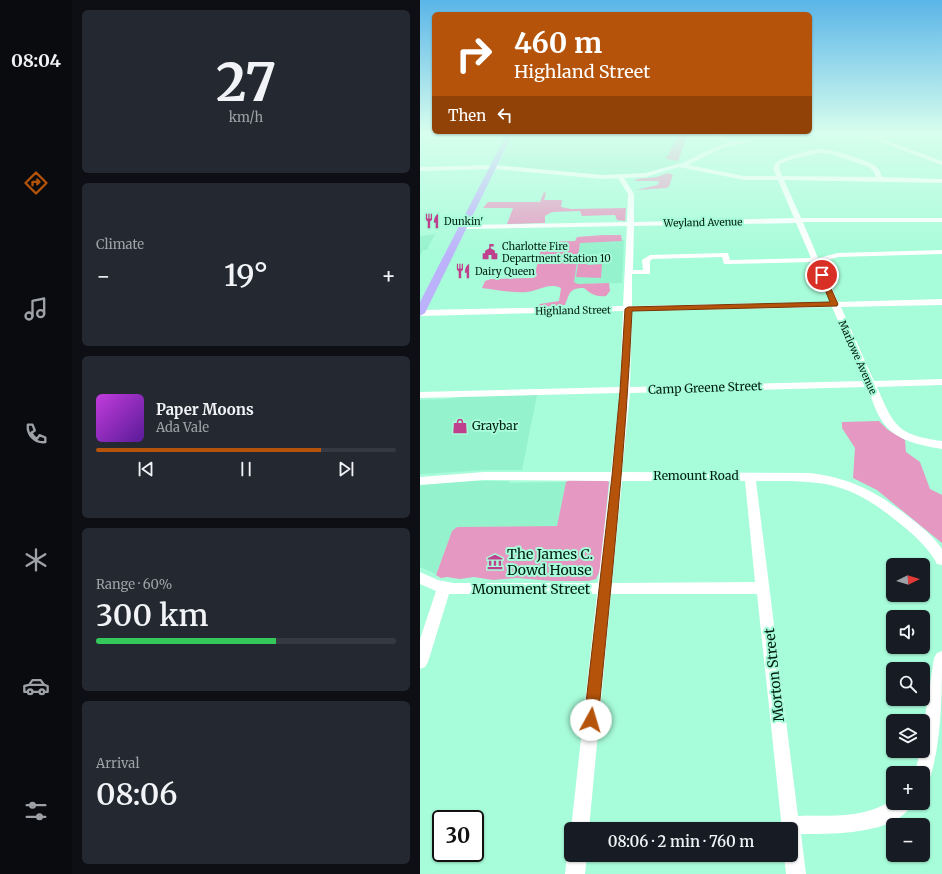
<!DOCTYPE html>
<meta charset="utf-8">
<style>
:root{--surface:#171b24;--page:#242831;--text:#f1f3f6;--muted:#9ea1a6;--line:#363941;--accent:#b45309}
body{margin:0;font-family:Merriweather,serif;background:var(--page);color:var(--text);height:100vh;display:flex;flex-direction:column;font-size:15px;white-space:nowrap}
*{box-sizing:border-box;margin:0}
p{font-size:13px;color:var(--muted)}
.icon{flex:none;width:22px;height:22px;fill:none;stroke:currentColor;stroke-width:2;stroke-linecap:round;stroke-linejoin:round}
.map{position:relative;flex:1;overflow:hidden}
.sheet{display:flex;flex-direction:column;gap:10px;padding:10px;background:#0d0f14;width:348px}
.sheet>*{flex:none}
.banner{position:absolute;left:12px;top:12px;width:380px;height:122px;border-radius:6px;box-shadow:0 1px 3px #0004;background:#b45309;color:#fff;overflow:hidden}
.needle{width:26px;rotate:85deg}
.buttons{position:absolute;left:466px;top:558px;display:grid;gap:8px}
.buttons a{display:grid;place-items:center;width:44px;height:44px;border-radius:6px;background:var(--surface);box-shadow:0 1px 3px #0004;font-size:20px}
.speed{position:absolute;left:12px;top:810px;display:flex;gap:8px;font-size:20px;font-weight:700;text-align:center}
.speed>*{display:grid;place-content:center;width:52px;height:52px;border-radius:50%;background:var(--surface);box-shadow:0 1px 3px #0004;line-height:1}
.speed .limit{border:2px solid #111;border-radius:6px;background:#fff;color:#111}
.pin{position:absolute;display:grid;place-items:center;width:34px;height:34px;color:#fff;margin:-17px;border:2px solid #fff;border-radius:50%;box-shadow:0 1px 4px #0007}
.me{position:absolute;width:44px;margin:-22px;rotate:6deg;stroke-linejoin:round;filter:drop-shadow(0 0 3px #0008)}
.turn{display:flex;align-items:center;gap:14px;height:84px;padding:0 16px;font-size:18px}
.turn .icon{width:52px;height:52px;stroke-width:2.5}
.turn b{display:block;font-size:28px;line-height:34px}
.then{display:flex;align-items:center;height:38px;padding:0 16px;background:#0003;gap:8px;font-size:15px}
.big{font-size:30px;font-weight:600;line-height:1.1}
.sheet .widget{flex:1;display:flex;flex-direction:column;justify-content:center;gap:6px;min-width:0;padding:0 14px;border-radius:6px;background:var(--page)}
.sheet .dial{align-items:center;gap:0}
.dial b{font-size:52px;line-height:1}
.song{display:flex;align-items:center;gap:12px}
.cover{width:48px;height:48px;border-radius:6px;background:linear-gradient(135deg,hsl(290 70% 55%),hsl(270 70% 35%))}
.played{height:4px;border-radius:2px;background:linear-gradient(90deg,var(--accent) 75%,var(--line) 75%)}
.keys{display:flex;justify-content:space-around;direction:ltr}
.heat{display:flex;justify-content:space-between;align-items:center;font-size:22px;direction:ltr}
.charge{height:6px;border-radius:3px;background:linear-gradient(90deg,#34c759 60%,var(--line) 0)}
.trip{position:absolute;left:144px;top:822px;width:234px;height:40px;border-radius:6px;background:var(--surface);box-shadow:0 1px 3px #0004;font-weight:600;line-height:40px;text-align:center}
main{display:flex;flex:1;min-height:0}
.menu{display:flex;flex-direction:column;width:72px;justify-content:space-around;align-items:center;background:#090b0e;color:var(--muted)}
.menu .icon{width:28px;height:28px}
.menu .selected{color:var(--accent)}
.menu b{font-size:18px;color:var(--text)}
.map>svg:first-child{display:block}
.built{fill:#94f2cc}
.green{fill:#e598c1}
.lines{fill:none;stroke-linecap:round;stroke-linejoin:round}
.minor{fill:#fff;fill-rule:evenodd}
.major{fill:#bcb2fb;fill-rule:evenodd}
.route{fill:#b45309;stroke:#753606}
.labels{text-anchor:middle;stroke-width:4;stroke-linejoin:round;paint-order:stroke}
.far-poi-label{font-size:10px;fill:#001e13;stroke:#a7fcd9;text-anchor:start}
.far-street-label{font-size:10px;fill:#001e13;stroke:#a7fcd9}
.street-label{font-size:12px;fill:#001e13;stroke:#a7fcd9}
.poi-label{font-size:12px;fill:#001e13;stroke:#a7fcd9;text-anchor:start}
.near-poi-label{font-size:14px;fill:#001e13;stroke:#a7fcd9;text-anchor:start}
.near-street-label{font-size:14px;fill:#001e13;stroke:#a7fcd9}
</style>
<main>
<nav class="menu">
<b>08:04</b>
<svg class="icon selected" aria-label="directions" viewBox="0 0 24 24"><path d="M12 3l9 9-9 9-9-9zM9 14v-3h6M13 9l2 2-2 2"/></svg>
<svg class="icon" aria-label="music" viewBox="0 0 24 24"><path d="M9 18V5l10-2v13"/><circle cx="6" cy="18" r="3"/><circle cx="16" cy="16" r="3"/></svg>
<svg class="icon" aria-label="phone" viewBox="0 0 24 24"><path d="M5 4h4l2 5-3 2q2 4 5 5l2-3 5 2v4C11 20 4 13 5 4z"/></svg>
<svg class="icon" aria-label="climate" viewBox="0 0 24 24"><path d="M12 3v18M4 7l16 10M4 17L20 7"/></svg>
<svg class="icon" aria-label="car" viewBox="0 0 24 24"><path d="M5 17H2v-5l4-1 3-4h7l3 4 3 1v5h-3M9 17h6M6 11h13"/><circle cx="7" cy="17" r="2"/><circle cx="17" cy="17" r="2"/></svg>
<svg class="icon" aria-label="filters" viewBox="0 0 24 24"><path d="M4 7h16M4 17h16"/><circle cx="9" cy="7" r="2"/><circle cx="15" cy="17" r="2"/></svg>
</nav>
<section class="sheet">
<div class="widget dial"><b>27</b><p>km/h</p></div>
<div class="widget"><p>Climate</p>
<div class="heat"><a>−</a><b class="big">19°</b><a>+</a></div>
</div>
<div class="widget">
<div class="song"><i class="cover"></i><div><b>Paper Moons</b><p>Ada Vale</p></div></div>
<div class="played"></div>
<div class="keys"><svg class="icon" aria-label="previous" viewBox="0 0 24 24"><path d="M18 5L8 12l10 7zM5 5v14"/></svg><svg class="icon" aria-label="pause" viewBox="0 0 24 24"><path d="M8 5v14M16 5v14"/></svg><svg class="icon" aria-label="next" viewBox="0 0 24 24"><path d="M6 5l10 7-10 7zM19 5v14"/></svg></div>
</div>
<div class="widget"><p>Range · 60%</p><b class="big">300 km</b><div class="charge"></div></div>
<div class="widget"><p>Arrival</p><b class="big">08:06</b></div>
</section>
<div class="map">
<svg width="522" height="874" viewBox="0 0 522 874">
<rect width="100%" height="100%" fill="#a7fcd9"/>
<path class="built" d="M94 133H267L259 161 263 162 228 173 183 176 79 166Z
M15 234 7 250H3L0 256V236Z
M204 240 202 283 151 284 158 241Z
M117 395 102 470H67L0 474V400L29 399 42 397Z
M54 481H89V483L146 482 137 526 37 527 32 531 16 574 0 567V484Z"/>
<path class="green" d="M259 133H268L258 161 247 159 246 157 249 154Z
M248 173 253 175 249 186 247 188 216 190 237 185 239 183 238 181H214L217 179 236 177Z
M124 192 126 193 124 200H142L141 207 151 209 206 208 205 221 197 220 195 215 162 216 160 211 132 212 125 216V223L87 224 93 208H63L68 202H120Z
M183 235H201L202 241 160 243 154 282 158 284 189 283 190 291 186 296C176 297 171 294 164 288 149 288 150 293 145 305L120 307 118 306 120 304 139 301 141 288C129 282 118 291 107 292 91 293 77 290 62 288L65 281 71 279 114 278 121 248 115 246 87 247 83 243 155 241 157 237Z
M159 257H168L167 265 182 264 181 278 156 277Z
M459 421 468 430 485 440 486 452 500 462 510 489 522 495V543L457 490 433 478 435 448 422 428V422Z
M149 480 187 481 189 482 180 570 176 579 169 581H133L97 578 73 580 54 577 40 579 27 577 21 578 16 575 32 531 37 527 137 526 146 482Z"/>
<g class="lines">
<path class="minor" d="M295 133H300C303 137 311 142 316 142 333 141 349 132 367 133L302 148 268 165 324 176H356L353 168 356 162C369 156 386 150 401 149 411 149 444 159 454 165 459 168 460 172 462 177L522 179V183L364 180 381 218H522V222H383L398 258 418 253 522 250V254L418 257 401 262 418 302 522 299V305L421 307 454 381 522 379V385L457 387C474 426 477 435 522 441V449C500 445 475 441 462 421 455 411 452 398 447 387L210 393 202 472 390 473C431 478 457 492 489 517 501 526 513 536 522 549V565L517 564C508 547 493 534 478 522 425 479 401 481 336 481L378 816C411 815 446 819 473 799V803H492C479 835 410 834 381 834L386 874H366L364 855H371V829H362L337 594H191L169 829H151L177 594H29L8 662 5 667 0 669V639L16 591 0 584V572L18 580 33 583H178L190 481 64 480 0 485V477L64 472H191L200 393 0 398V392L200 387 203 311 0 316V310L203 306 207 226 43 229 40 227 43 225 207 222 208 194 198 178 183 179 75 169 0 171V167L75 165 183 175 225 173 262 163 298 146 309 143 298 138ZM399 153H408L449 167 454 172 456 177 362 176 359 168 360 164 369 160ZM259 167 324 180H358L374 218 214 222V194L204 178 225 177ZM376 223 391 258 310 260 308 253H305L230 255 222 260 223 270H213L214 226ZM302 257 304 264H307L393 262 410 302 212 306V274H230V261L232 259ZM412 307 444 381 210 387 212 311ZM202 481H325L335 582 192 583Z
M437 133C444 133 448 135 454 136 460 137 469 133 476 133L459 138 522 161V165Z
M511 133H522V137L512 134Z
M522 651C522 692 522 743 509 781L503 784V773H495L500 751H503V730L514 658 517 653Z
M150 848 151 855H167L165 874H145L147 855Z"/>
<path class="major" d="M87 133H93L5 313 0 316V302Z"/>
</g>
<linearGradient id="sky" x2="0" y2="1"><stop stop-color="#5ab5e8"/><stop offset="0.52" stop-color="#d7feee"/><stop offset="1" stop-color="#d7feee" stop-opacity="0"/></linearGradient>
<rect width="522" height="255" fill="url(#sky)"/>
<path class="route" d="M402 273 405 275 418 304 417 306 212 311C206 448 191 584 178 720L176 724 171 726 166 724 164 720 192 476 200 391 205 309 208 307 410 302 399 275Z"/>
<defs>
<symbol id="restaurant-bare" viewBox="-9 -9 18 18"><path d="M-5-6h1v4h1v-4h1v4h1v-4h1v5L-1.5 .5V6h-2V.5L-5-1ZM5-6V6H3V1.5H1.5Q1.5-4 5-6Z" fill="#bf418e" stroke="#a7fcd9" stroke-width="2.5" paint-order="stroke"/></symbol>
<symbol id="civic-bare" viewBox="-9 -9 18 18"><path d="M-.6-6.5H3V-4.5H.6V-3L4-1V1h2V6H-6V1h2V-1L-.6-3ZM-1.2 2.5V6h2.4V2.5Z" fill="#bf418e" stroke="#a7fcd9" stroke-width="2.5" paint-order="stroke"/></symbol>
<symbol id="shop-bare" viewBox="-9 -9 18 18"><path d="M-5-2.5h2.3a2.7 3.5 0 0 1 5.4 0H5L5.5 6h-11ZM-1.5-2.5h3a1.5 2.3 0 0 0-3 0Z" fill="#bf418e" stroke="#a7fcd9" stroke-width="2.5" paint-order="stroke"/></symbol>
<symbol id="museum-bare" viewBox="-9 -9 18 18"><path d="M0-6L6-3V-2H-6V-3ZM-5-1h2V3h-2ZM-1-1h2V3h-2ZM3-1h2V3H3ZM-6 4H6V6H-6Z" fill="#bf418e" stroke="#a7fcd9" stroke-width="2.5" paint-order="stroke"/></symbol>
</defs>
<g fill-rule="evenodd">
<use href="#restaurant-bare" x="1" y="210" width="22" height="22"/>
<use href="#civic-bare" x="59" y="241" width="22" height="22"/>
<use href="#restaurant-bare" x="32" y="260" width="22" height="22"/>
<use href="#shop-bare" x="29" y="415" width="22" height="22"/>
<use href="#museum-bare" x="64" y="551" width="22" height="22"/>
</g>
<g class="labels">
<g class="far-poi-label">
<text x="24" y="225">Dunkin'</text>
<text x="82" y="250">Charlotte Fire<tspan x="82" dy="12">Department Station 10</tspan></text>
<text x="55" y="275">Dairy Queen</text>
</g>
<g class="far-street-label">
<text transform="translate(283 222) rotate(-1)" y="4">Weyland Avenue</text>
<text transform="translate(153 310) rotate(-1)" y="4">Highland Street</text>
<text transform="translate(438 357) rotate(66)" y="4">Marlowe Avenue</text>
</g>
<g class="street-label">
<text transform="translate(285 388) rotate(-2)" y="4">Camp Greene Street</text>
<text x="276" y="480">Remount Road</text>
</g>
<g class="poi-label">
<text x="52" y="430">Graybar</text>
</g>
<g class="near-poi-label">
<text x="87" y="559">The James C.<tspan x="87" dy="16">Dowd House</tspan></text>
</g>
<g class="near-street-label">
<text x="111" y="594">Monument Street</text>
<text transform="translate(354 675) rotate(-96)" y="5">Morton Street</text>
</g>
</g>
</svg>
<div class="buttons">
<a><svg class="needle" viewBox="-14 -14 28 28"><path d="M0-13l5 13h-10z" fill="#e53935"/><path d="M0 13l5-13h-10z" fill="#9ea1a6"/></svg></a>
<a><svg class="icon" aria-label="sound" viewBox="0 0 24 24"><path d="M4 9h4l5-4v14l-5-4H4zM17 9q2 3 0 6"/></svg></a>
<a><svg class="icon" aria-label="search" viewBox="0 0 24 24"><circle cx="10" cy="10" r="6"/><path d="M15 15l6 6"/></svg></a>
<a><svg class="icon" aria-label="layers" viewBox="0 0 24 24"><path d="M12 4l9 5-9 5-9-5zM3 14l9 5 9-5"/></svg></a>
<a>+</a>
<a>−</a>
</div>
<div class="speed"><div class="limit">30</div></div>
<div class="pin" style="left:402px;top:275px;background:#d93025"><svg class="icon" aria-label="arrive" viewBox="0 0 24 24"><path d="M6 21V4h12l-3 4 3 4H6"/></svg></div>
<svg class="me" style="left:171px;top:720px" viewBox="-20 -20 40 40"><circle r="19" fill="#fff"/><path d="M0-13L10 11 0 6-10 11z" fill="#b45309"/></svg>
<div class="trip">08:06 · 2 min · 760 m</div>
<div class="banner">
<div class="turn"><svg class="icon" aria-label="right" viewBox="0 0 24 24"><path d="M7 20v-9h11M14 6l5 5-5 5"/></svg><div><b>460 m</b>Highland Street</div></div>
<div class="then">Then<svg class="icon" aria-label="left" viewBox="0 0 24 24"><path d="M17 20v-9H6M10 6l-5 5 5 5"/></svg></div>
</div>
</div>
</main>
